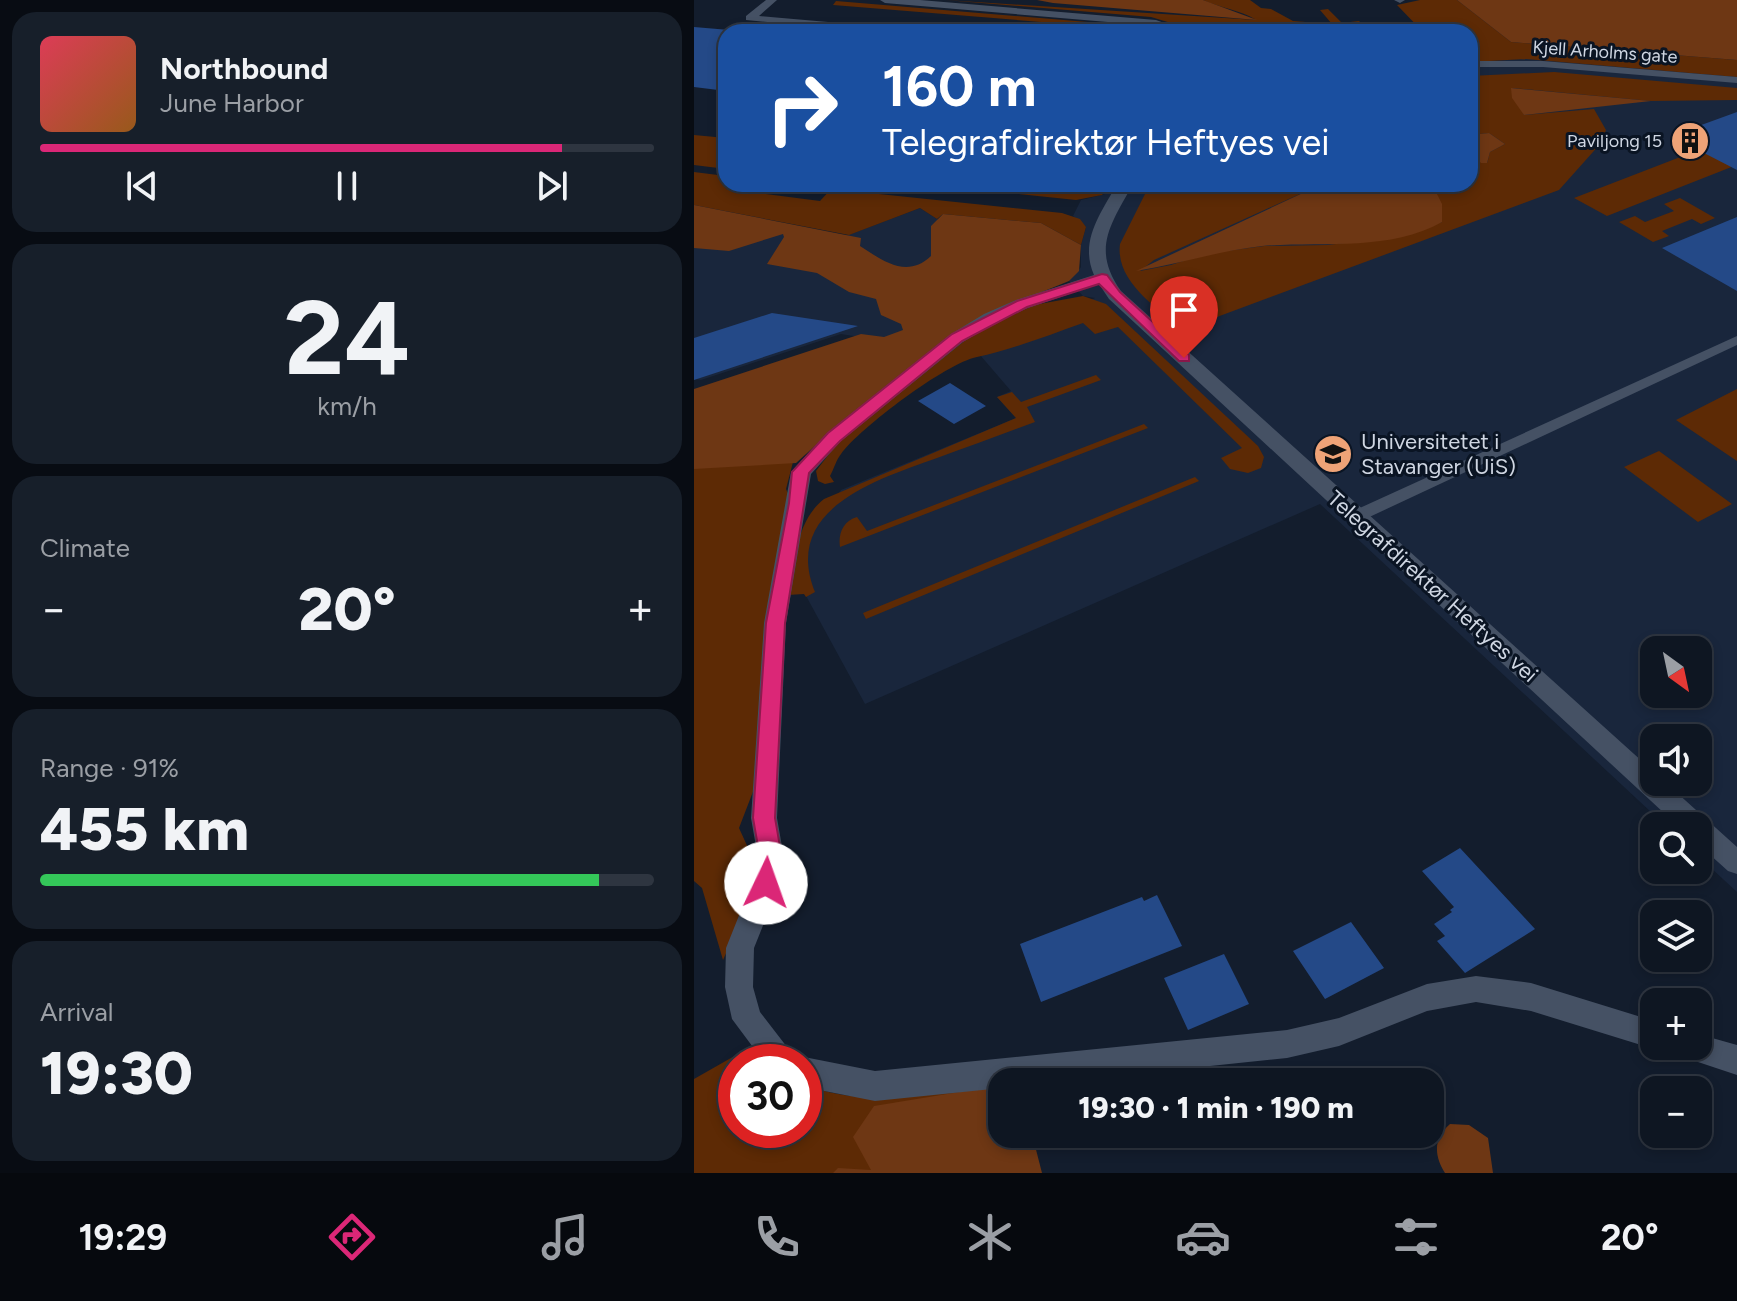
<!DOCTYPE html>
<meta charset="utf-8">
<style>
:root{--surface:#0e1622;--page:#171f2a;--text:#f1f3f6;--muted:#9b9fa5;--line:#2e3540;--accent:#db2777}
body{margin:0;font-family:Figtree,sans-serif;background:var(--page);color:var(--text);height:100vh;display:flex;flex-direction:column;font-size:30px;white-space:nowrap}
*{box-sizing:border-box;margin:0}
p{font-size:26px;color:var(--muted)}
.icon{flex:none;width:44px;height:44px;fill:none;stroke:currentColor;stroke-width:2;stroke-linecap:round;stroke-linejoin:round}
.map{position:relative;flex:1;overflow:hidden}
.panel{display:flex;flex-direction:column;gap:12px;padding:12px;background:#080c13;width:694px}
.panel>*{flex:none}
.hud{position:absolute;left:24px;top:24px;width:760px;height:168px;border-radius:24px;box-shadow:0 4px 12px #0003,0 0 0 2px var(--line);background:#1a4fa0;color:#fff;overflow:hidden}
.needle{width:52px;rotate:147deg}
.fabs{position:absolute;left:946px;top:636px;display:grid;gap:16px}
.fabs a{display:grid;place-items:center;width:72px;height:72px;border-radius:16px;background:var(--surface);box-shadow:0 4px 12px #0003,0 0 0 2px var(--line);font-size:40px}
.speed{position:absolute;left:24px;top:1044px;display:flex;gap:16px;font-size:40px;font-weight:700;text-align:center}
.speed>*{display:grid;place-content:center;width:104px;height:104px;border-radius:50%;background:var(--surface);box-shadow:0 4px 12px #0003,0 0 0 2px var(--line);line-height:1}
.speed .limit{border:12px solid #d22;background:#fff;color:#111}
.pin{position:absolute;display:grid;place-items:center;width:68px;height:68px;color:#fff;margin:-82px -34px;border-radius:50% 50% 50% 0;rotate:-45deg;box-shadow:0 0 8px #0007}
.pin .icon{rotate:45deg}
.me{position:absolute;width:88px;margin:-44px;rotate:3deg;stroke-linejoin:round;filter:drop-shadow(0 0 6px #0008)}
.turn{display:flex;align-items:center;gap:28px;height:168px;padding:0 32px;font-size:36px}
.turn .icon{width:104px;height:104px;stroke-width:2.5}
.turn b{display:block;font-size:56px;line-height:68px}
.big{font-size:60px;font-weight:800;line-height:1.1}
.panel .widget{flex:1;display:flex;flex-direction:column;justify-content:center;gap:12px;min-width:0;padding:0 28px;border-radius:24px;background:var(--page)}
.panel .dial{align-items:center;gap:0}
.dial b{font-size:104px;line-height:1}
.song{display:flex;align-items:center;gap:24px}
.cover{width:96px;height:96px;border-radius:12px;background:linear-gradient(135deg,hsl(350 70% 55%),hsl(30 70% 35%))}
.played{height:8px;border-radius:4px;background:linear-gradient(90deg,var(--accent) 85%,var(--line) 85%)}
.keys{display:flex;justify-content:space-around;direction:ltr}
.heat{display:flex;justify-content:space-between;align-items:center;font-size:44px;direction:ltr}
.charge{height:12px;border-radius:6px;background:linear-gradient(90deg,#34c759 91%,var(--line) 0)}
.trip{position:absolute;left:294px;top:1068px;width:456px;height:80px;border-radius:24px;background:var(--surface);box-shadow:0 4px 12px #0003,0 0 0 2px var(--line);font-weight:800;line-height:80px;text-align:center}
.menu{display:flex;height:128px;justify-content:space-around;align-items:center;background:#06090e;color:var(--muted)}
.menu .icon{width:56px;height:56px}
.menu .selected{color:var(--accent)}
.menu b{font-size:36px;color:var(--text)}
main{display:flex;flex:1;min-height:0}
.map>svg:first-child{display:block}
.built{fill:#19263c;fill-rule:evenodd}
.green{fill:#5d2a05}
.forest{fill:#6e3714}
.building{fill:#244987}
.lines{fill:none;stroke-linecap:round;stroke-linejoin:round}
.service{fill:#455164;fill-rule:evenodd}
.minor{fill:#455164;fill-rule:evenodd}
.route{fill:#db2777;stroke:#8e194d;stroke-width:2}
.labels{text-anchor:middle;stroke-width:6;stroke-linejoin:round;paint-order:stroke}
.far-street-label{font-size:18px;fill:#cfd6e2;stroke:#0a1423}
.far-poi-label{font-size:18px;fill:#cfd6e2;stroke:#0a1423;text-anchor:end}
.poi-label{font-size:22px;fill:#cfd6e2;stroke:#0a1423;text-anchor:start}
.street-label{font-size:22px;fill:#cfd6e2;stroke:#0a1423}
</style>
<main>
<section class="panel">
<div class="widget">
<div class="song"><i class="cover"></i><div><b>Northbound</b><p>June Harbor</p></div></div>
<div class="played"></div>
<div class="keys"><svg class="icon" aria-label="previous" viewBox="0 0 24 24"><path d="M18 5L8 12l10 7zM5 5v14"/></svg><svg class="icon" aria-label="pause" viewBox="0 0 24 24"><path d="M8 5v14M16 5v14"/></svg><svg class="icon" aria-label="next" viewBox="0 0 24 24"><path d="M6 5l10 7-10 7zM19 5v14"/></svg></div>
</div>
<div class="widget dial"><b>24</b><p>km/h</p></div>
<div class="widget"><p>Climate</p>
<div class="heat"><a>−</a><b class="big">20°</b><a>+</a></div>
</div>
<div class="widget"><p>Range · 91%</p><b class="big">455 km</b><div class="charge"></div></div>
<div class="widget"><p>Arrival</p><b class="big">19:30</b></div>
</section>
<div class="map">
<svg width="1043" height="1173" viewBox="0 0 1043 1173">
<rect width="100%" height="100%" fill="#131d2d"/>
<path class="built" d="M827 59 1043 60V892L1004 856V826H972L626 504 171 704 111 594H102L113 539 147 490 322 418 303 397 317 391 286 355 401 298 389 296 375 281 387 267V245L392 227 379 216 387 200 411 194 418 184H776V62ZM960 650H1004V694H960ZM960 738H1004V782H960Z
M0 205 149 237 226 208 254 226 340 243 196 342 147 334 7 380 0 379Z"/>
<path class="green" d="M251 0 562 20C547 10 526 8 509 0H556L567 8 577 9 599 21 638 24 626 10 634 9 648 23 665 21 672 28 712 22 724 32H507L457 17Z
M726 0H763L817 42 1043 60V77L832 59 776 62V32H729L703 5Z
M142 1 442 26 471 32 139 5Z
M860 72 1043 88V100L957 101 818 88 830 115 900 109 912 130 907 143 865 190 488 330C464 308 421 282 426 244L456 184H628L460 260 446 271 477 265 510 254 570 246 633 245 694 238 748 222 738 184H776V146L783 149 778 156 783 161 793 163 796 152 811 144 795 133 776 135V76Z
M0 135 32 138V169L0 165Z
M1007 149 1040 166 913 216 880 198Z
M0 172 32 176V184H55L49 191 126 201 137 189 368 213 386 219 392 227 387 245 347 223 249 214 243 219 226 208 155 235 0 205Z
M226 184H418L408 195 382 200Z
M986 198 1021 218 1007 224 998 219 968 231 975 236 959 242 925 222 941 216 951 222 980 211 970 204Z
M389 296 412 304 564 446 570 457 567 468 554 473 536 469 527 458 548 448 424 327 401 334 389 323C355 335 317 350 283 357 252 363 166 428 147 454 142 460 140 469 136 476L140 482 131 484 124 481 122 471 145 441 279 334 340 305Z
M402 375 407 380 333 407 341 422C308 434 276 446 243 458 185 479 87 508 121 592L112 597 110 594 94 595C101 561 102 521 130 499L322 418 303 397 318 392 327 402Z
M1043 389V461L982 420Z
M0 407 99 462 92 489 95 496 60 789 45 828 61 863 59 893 29 960 8 888 0 881Z
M450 424 454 428 146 547C144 534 149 521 163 517L173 531Z
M965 451 1038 504 1004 522 930 467Z
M501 477 505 481 172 619 169 613Z
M58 1046 77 1062H42V1130H110V1084C168 1109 236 1092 296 1086L317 1173H0V1079Z"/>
<path class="forest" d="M343 0H509L563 20 359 3Z
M763 0H1043V60L817 42Z
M817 88 957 101 830 115 818 98Z
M795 133 811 144 796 152 793 163H787L777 152 782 148 776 146V135Z
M628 184H738L748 204V222C695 252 626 241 568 246 524 251 485 264 442 271Z
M0 205 167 238 166 246C189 261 213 279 237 256V226L249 214 347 223 387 245 385 271 375 281 338 296 152 418 102 463 0 469V389L167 334 190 337 209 330 207 324 187 315 182 299 155 292 123 273 73 264 90 237 89 234 35 251 0 248Z
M308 1085V1134H338L348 1173H139L144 1168 177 1170 159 1137 180 1106Z
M756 1124 775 1125 794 1138 799 1173H751C740 1155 739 1139 756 1124Z"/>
<path class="building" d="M0 27 59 32H32V91L0 87Z
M1043 112V170L977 136Z
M1043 217V291L968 248Z
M78 313 164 326 0 380V338Z
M256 383 292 406 260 424 224 401Z
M766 848 841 929 771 973 743 941 751 936 740 924 758 912 756 910 760 907 728 871Z
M463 895 488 946 347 1002 326 944 448 897 450 901Z
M657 922 690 968 631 999 599 951Z
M530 954 555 1004 494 1030 470 978Z"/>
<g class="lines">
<path class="service" d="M72 0H83L65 16 157 24 162 27 157 30 52 20V16Z
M186 0H226L462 20 495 32H480L461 26 191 3Z
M700 0H711L706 3Z
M776 61H849L1043 77V83L849 67H776Z
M1043 336V345L669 520H657L654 516 657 512Z"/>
<path class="minor" d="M423 184H439C417 224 397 249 427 291L960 772V782H971L1043 847V874L1034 871 1004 844V826H984L415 299 405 284 334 308 302 322 269 342 147 441 117 474 92 623 83 818 90 858 86 883 60 948 59 987 66 1012 103 1060 110 1057 181 1071 593 1030 645 1018 733 984 782 976 837 983 960 1021V1046H968L960 1049 837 1011 782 1002 733 1011 645 1046 593 1058 364 1082H308V1088L181 1101 110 1087V1062H70L38 1019 31 987 32 948 58 883 64 858 57 818 70 623 97 472 133 433 257 334 290 314 322 300 400 275C385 241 407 213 423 184Z
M1004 1034 1043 1045V1075L986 1056 982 1046H1004Z"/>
</g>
<path class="route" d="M408 274 413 275 426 292 495 355V361H485L405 284 333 307 268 341 146 441 115 473 91 623 81 818 88 858 80 890 72 893 64 890 61 883 66 858 59 818 72 623 95 503 98 472 134 433 258 334 323 301Z"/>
<defs>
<symbol id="building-disc" viewBox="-11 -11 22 22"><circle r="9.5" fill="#efa377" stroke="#0a1423"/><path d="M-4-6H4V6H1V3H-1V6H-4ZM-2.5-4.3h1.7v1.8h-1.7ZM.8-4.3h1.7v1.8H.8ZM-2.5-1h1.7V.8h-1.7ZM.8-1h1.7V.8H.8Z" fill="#111"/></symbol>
<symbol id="university-disc" viewBox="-11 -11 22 22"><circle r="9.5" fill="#efa377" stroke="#0a1423"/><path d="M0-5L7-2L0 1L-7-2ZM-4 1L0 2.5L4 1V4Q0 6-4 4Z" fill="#111"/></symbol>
</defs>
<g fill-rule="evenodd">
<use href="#building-disc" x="974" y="119" width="44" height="44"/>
<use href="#university-disc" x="617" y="432" width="44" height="44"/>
</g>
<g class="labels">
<g class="far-street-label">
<text transform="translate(911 52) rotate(4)" y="6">Kjell Arholms gate</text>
</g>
<g class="far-poi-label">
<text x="968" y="147">Paviljong 15</text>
</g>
<g class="poi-label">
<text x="667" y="449">Universitetet i<tspan x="667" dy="25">Stavanger (UiS)</tspan></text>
</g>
<g class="street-label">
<text transform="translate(739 586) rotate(42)" y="8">Telegrafdirektør Heftyes vei</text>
</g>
</g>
</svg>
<div class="fabs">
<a><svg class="needle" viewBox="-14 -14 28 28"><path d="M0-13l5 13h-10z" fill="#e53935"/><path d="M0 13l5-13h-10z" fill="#9b9fa5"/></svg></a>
<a><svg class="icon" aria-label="sound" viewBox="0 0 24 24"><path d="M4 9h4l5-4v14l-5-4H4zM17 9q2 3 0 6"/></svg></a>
<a><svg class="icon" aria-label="search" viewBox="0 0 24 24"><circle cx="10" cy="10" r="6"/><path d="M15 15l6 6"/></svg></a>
<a><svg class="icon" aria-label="layers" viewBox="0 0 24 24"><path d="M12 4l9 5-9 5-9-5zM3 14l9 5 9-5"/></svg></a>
<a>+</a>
<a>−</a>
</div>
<div class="speed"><div class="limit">30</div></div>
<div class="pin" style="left:490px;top:358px;background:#d93025"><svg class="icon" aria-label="arrive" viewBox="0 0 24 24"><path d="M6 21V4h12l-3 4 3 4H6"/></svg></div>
<svg class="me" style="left:72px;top:883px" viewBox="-20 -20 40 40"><circle r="19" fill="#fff"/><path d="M0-13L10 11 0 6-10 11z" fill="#db2777"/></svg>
<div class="trip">19:30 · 1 min · 190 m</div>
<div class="hud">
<div class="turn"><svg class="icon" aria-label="right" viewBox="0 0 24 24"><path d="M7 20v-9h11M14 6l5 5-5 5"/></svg><div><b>160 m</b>Telegrafdirektør Heftyes vei</div></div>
</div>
</div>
</main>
<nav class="menu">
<b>19:29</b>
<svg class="icon selected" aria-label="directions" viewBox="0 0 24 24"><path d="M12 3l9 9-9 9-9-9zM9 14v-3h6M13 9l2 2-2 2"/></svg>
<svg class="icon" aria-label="music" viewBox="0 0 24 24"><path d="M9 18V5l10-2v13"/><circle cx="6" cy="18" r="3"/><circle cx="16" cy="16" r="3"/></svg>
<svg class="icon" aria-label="phone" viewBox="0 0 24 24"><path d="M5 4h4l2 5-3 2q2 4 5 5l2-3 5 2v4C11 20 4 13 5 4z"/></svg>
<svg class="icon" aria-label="climate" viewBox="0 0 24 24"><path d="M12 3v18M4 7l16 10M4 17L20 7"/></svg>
<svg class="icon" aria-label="car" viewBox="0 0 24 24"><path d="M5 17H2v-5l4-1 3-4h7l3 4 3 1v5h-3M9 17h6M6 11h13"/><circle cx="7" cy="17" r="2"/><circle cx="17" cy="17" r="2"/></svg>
<svg class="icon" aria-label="filters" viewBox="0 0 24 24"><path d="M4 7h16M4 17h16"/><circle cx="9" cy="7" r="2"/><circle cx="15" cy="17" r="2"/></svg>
<b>20°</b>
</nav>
